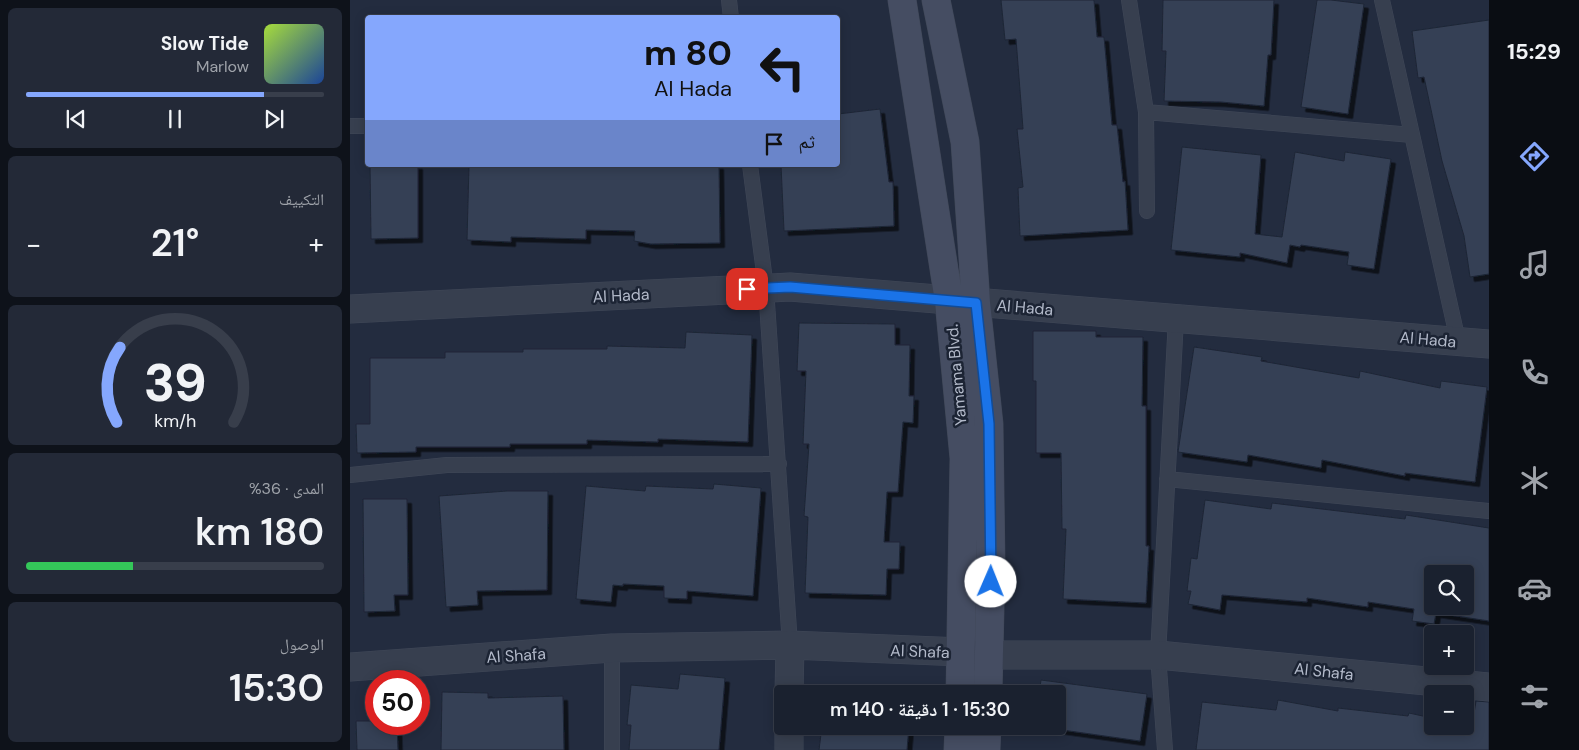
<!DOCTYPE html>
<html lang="ar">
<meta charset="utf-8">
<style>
:root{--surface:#1a212f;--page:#232937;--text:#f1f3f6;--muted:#9fa3aa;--line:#383e4b;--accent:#85a7fd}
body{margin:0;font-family:"DM Sans","Noto Naskh Arabic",sans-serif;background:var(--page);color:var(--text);direction:rtl;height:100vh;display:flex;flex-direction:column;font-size:19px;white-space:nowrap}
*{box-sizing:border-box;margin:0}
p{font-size:16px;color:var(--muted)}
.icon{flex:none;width:28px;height:28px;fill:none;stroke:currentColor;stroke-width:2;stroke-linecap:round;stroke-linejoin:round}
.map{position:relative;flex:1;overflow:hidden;direction:ltr}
.drawer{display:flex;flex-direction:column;gap:8px;padding:8px;background:#0e121a;width:350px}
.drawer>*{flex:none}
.hud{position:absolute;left:15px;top:15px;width:475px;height:152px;border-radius:5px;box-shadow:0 2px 12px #0003,0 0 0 1px var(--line);direction:rtl;background:#85a7fd;color:#111;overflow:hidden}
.controls{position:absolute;left:1074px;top:565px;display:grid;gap:10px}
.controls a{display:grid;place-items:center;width:50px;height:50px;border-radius:5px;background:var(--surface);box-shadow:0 2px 12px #0003,0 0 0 1px var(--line);font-size:25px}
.speed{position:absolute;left:15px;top:670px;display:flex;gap:10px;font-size:25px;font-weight:700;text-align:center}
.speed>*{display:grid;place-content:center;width:65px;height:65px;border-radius:50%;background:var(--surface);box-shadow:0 2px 12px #0003,0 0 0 1px var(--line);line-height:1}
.speed .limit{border:8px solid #d22;background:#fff;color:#111}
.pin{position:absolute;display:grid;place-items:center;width:42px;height:42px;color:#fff;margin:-21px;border-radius:10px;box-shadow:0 2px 8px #0006}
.me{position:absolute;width:55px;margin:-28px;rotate:1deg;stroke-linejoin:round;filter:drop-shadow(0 0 4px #0008)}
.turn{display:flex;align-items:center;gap:18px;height:105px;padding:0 25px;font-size:22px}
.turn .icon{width:65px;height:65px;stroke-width:2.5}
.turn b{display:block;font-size:35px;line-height:42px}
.then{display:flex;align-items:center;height:48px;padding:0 25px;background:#0003;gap:10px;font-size:19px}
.big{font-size:38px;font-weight:600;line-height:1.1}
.drawer .card{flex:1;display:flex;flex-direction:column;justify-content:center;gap:8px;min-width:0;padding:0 18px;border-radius:8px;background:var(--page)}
.drawer .dial{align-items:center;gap:0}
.dial svg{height:130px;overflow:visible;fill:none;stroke:var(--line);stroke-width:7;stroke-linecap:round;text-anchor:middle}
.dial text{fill:var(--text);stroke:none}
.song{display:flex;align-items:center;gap:15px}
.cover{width:60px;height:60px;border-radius:8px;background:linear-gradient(135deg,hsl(80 70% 55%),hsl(220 70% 35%))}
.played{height:5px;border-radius:2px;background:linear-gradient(90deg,var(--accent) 80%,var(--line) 80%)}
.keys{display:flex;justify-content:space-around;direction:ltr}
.heat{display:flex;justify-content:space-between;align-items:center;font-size:28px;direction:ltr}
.charge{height:8px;border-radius:4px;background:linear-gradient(90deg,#34c759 36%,var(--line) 0)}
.trip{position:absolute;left:424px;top:685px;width:292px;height:50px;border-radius:5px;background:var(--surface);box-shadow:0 2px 12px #0003,0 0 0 1px var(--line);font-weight:600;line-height:50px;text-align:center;direction:rtl}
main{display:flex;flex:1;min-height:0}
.tab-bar{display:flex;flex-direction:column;width:90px;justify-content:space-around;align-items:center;background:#0a0d13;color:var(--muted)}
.tab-bar .icon{width:35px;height:35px}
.tab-bar .current{color:var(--accent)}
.tab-bar b{font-size:22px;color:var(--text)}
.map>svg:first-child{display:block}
.building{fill:#353f55;stroke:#1e2636;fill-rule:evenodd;filter:url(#shadow)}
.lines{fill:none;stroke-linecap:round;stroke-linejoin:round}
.lane-casing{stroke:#404858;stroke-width:16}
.street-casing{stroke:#404858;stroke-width:29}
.secondary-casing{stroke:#404858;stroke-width:29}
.lane{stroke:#373f4f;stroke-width:15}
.street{stroke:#373f4f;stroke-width:28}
.secondary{stroke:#454d62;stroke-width:28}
.route-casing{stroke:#114b97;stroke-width:12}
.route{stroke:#1a73e8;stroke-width:9}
.labels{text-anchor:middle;stroke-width:5;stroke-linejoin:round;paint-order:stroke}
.street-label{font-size:16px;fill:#b3baca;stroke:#1c2434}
</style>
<main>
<nav class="tab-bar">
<b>15:29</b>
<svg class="icon current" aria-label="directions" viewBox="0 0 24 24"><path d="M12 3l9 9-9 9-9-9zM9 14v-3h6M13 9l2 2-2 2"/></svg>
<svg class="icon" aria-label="music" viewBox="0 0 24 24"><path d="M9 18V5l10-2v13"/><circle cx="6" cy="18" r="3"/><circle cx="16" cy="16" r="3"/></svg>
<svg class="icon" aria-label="phone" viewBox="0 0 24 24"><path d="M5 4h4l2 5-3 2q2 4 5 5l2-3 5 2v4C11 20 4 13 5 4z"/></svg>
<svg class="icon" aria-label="climate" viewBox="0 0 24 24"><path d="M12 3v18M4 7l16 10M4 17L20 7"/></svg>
<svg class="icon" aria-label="car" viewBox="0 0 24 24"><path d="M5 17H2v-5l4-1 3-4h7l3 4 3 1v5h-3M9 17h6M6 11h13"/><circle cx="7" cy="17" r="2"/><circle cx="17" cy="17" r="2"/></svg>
<svg class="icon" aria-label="filters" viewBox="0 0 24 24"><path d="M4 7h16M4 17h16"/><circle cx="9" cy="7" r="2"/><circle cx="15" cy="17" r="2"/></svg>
</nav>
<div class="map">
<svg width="1139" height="750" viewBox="0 0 1139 750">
<defs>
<filter id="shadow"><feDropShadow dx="4.5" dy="4.5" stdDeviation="0" flood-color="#0009"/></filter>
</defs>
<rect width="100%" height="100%" fill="#232c3f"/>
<path class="building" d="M651 0H744L747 37H754L762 125H767L773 182 775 181 778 230 670 236 668 188 673 187 667 129H673L666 39 655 40Z
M813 0H924L921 55H918L914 106 871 102 814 101 816 51H812Z
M967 0H981L1014 4 998 114 951 107Z
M1139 20V274L1120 277 1114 236 1092 161 1074 77 1068 78 1062 31Z
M530 109 539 182H543L544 226 434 231 431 165H488V114Z
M832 147 911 155 905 234 932 237 945 152 994 161 995 152 1041 159 1024 269 997 265 999 252 951 245 950 247 940 245 937 263 890 253V257L821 250Z
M20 165H68V238L21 239Z
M119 165H369L370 243 301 244 284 241 285 231 236 230V239L161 237V242L117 240Z
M449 323 545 324V345H560L559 396H564L563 423 553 422 548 492H537L534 542H550L549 569H537L536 595 455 593 458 517 454 516 459 444H453L456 371H447Z
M683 331H746V337H793L792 406H796V546H799L796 603 713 599 716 529H712L711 453H686V381H683Z
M336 332 402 335 398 442 308 439V442L237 440V444H160V447H66V452L7 453 6 424H20V358H95V352H173V349H257V346L335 348Z
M844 347 912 357 911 361 1009 378 1010 371 1090 388 1091 381 1137 387 1125 482 1055 473V476L972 460 971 468 898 455 897 462 828 452Z
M364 484 411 488 403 596 337 591V599L314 598V586L273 584V586L263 585 261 602 226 599 236 486 295 491 296 486 363 489Z
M157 491H198L197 590 127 591 128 605 96 607 89 496Z
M13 499H57L58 595H44L45 611 14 612Z
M855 500 921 509 922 503 1055 519 1056 515 1139 528V621L1086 613 1084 624 1062 621 1064 609 1018 602V607L957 598V602L872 595 870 610 838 604 841 591H837L841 558 847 559ZM1082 574H1115V606H1082Z
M330 674 375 678 369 750H279L281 725H277L281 685 328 689Z
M691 680 797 694 790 741 684 726H708V694H689Z
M92 692 138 693V698L213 696 214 750H91Z
M928 700 988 711V708L1058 716 1059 713 1082 718V726H1122L1126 701 1139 702V750H846L852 702 926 710Z
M6 721H26V724H47L48 750H7Z
M472 726H559L557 750H469Z"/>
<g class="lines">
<defs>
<path id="lane" d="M379 0 381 18
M779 0 796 112 797 211
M1032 0 1108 341
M796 112 1062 135
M0 126H18
M400 165 416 288 440 645
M0 475 97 465 429 464
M817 479 1139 511
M262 750V648
M815 750 808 655 826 319"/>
<path id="street" d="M0 309 440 287 1139 344
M0 667 262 648 440 645 612 652 629 657 639 655H808L1139 687
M439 694 440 645
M439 750V726"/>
<path id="secondary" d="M552 0 599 301 614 458 610 694
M586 0 615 142 626 303 639 424 641 565 638 694
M608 750 609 726
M636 750 637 726"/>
</defs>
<use href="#lane" class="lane-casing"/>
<use href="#street" class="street-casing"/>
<use href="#secondary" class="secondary-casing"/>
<use href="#lane" class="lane"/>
<use href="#street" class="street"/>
<use href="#secondary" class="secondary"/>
</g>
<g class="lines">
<defs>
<path id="route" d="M397 289 440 287 626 303 639 424 641 582"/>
</defs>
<use href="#route" class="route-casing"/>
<use href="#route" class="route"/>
</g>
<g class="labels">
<g class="street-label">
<text transform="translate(271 295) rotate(-3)" y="6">Al Hada</text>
<text transform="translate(675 307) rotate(5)" y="6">Al Hada</text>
<text transform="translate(1078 339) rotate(5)" y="6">Al Hada</text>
<text transform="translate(606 375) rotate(-95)" y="6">Yamama Blvd.</text>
<text transform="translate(570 651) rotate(2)" y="6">Al Shafa</text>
<text transform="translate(166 655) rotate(-4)" y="6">Al Shafa</text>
<text transform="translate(974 671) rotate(6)" y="6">Al Shafa</text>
</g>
</g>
</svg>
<div class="controls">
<a><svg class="icon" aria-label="search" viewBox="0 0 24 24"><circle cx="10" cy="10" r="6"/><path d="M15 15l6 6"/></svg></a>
<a>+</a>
<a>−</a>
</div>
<div class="speed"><div class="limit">50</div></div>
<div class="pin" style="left:397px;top:289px;background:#d93025"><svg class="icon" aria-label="arrive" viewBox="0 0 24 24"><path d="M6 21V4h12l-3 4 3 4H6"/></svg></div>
<svg class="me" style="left:641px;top:582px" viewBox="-20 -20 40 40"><circle r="19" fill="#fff"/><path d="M0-13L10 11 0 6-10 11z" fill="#1a73e8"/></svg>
<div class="trip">15:30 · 1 دقيقة · 140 m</div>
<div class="hud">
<div class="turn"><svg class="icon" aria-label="left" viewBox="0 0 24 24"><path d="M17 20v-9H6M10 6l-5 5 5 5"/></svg><div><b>80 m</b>Al Hada</div></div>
<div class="then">ثم<svg class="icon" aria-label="arrive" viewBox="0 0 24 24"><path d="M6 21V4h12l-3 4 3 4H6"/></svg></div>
</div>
</div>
<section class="drawer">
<div class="card">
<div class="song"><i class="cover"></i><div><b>Slow Tide</b><p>Marlow</p></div></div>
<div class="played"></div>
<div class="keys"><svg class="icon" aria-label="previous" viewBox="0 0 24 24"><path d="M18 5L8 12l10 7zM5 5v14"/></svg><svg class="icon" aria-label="pause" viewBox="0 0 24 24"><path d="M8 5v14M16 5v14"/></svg><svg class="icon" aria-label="next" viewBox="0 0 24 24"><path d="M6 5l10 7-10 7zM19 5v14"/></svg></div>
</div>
<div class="card"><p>التكييف</p>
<div class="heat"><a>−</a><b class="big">21°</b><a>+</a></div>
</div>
<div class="card dial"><svg viewBox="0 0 100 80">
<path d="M14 69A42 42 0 1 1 86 69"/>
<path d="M14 69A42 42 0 0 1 16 23" stroke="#85a7fd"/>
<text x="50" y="56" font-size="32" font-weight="700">39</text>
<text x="50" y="72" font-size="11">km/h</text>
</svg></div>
<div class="card"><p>المدى · 36%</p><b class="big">180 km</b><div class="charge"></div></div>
<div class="card"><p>الوصول</p><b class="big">15:30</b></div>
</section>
</main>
